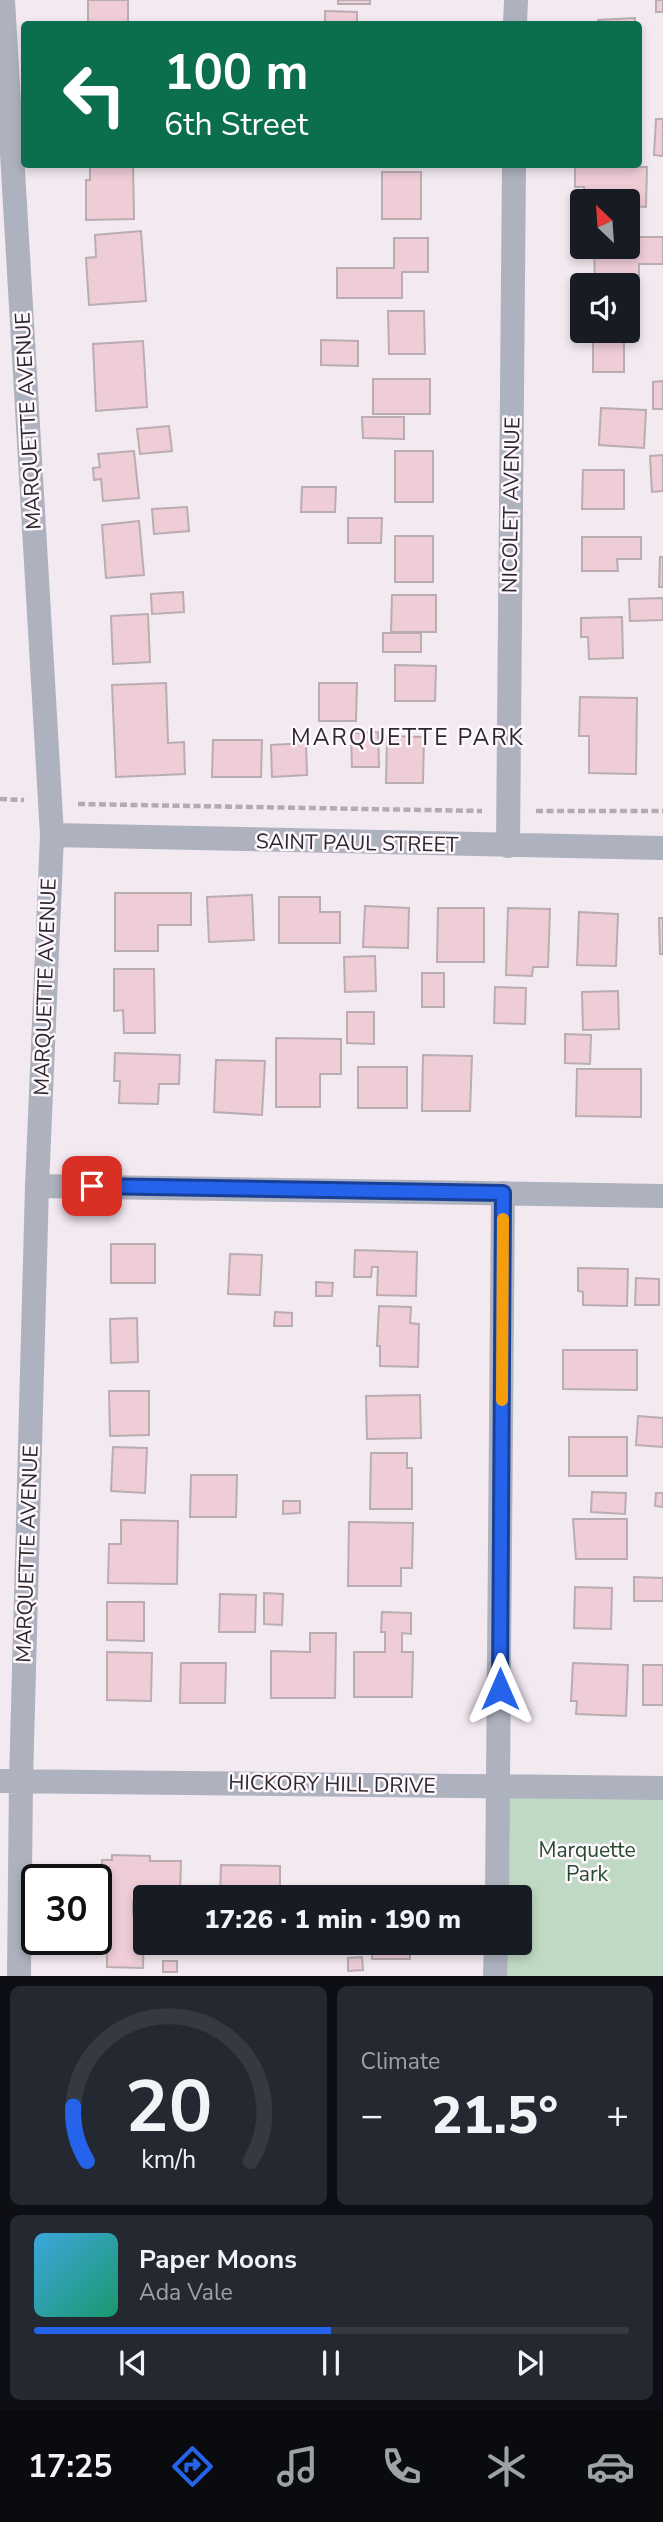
<!DOCTYPE html>
<meta charset="utf-8">
<style>
:root{--surface:#171b24;--page:#242831;--text:#f1f3f6;--muted:#9ea1a6;--line:#363941;--accent:#2563eb}
body{margin:0;font-family:"Nunito Sans",sans-serif;background:var(--page);color:var(--text);height:100vh;display:flex;flex-direction:column;font-size:26px;white-space:nowrap}
*{box-sizing:border-box;margin:0}
p{font-size:23px;color:var(--muted)}
.icon{flex:none;width:38px;height:38px;fill:none;stroke:currentColor;stroke-width:2;stroke-linecap:round;stroke-linejoin:round}
.map{position:relative;height:1976px;overflow:hidden}
.sheet{display:flex;flex-direction:column;gap:10px;padding:10px;background:#0d0f14;flex:1}
.sheet>*{flex:none}
.banner{position:absolute;left:21px;top:21px;width:621px;height:147px;border-radius:7px;box-shadow:0 4px 10px #0003;background:#0b6e4f;color:#fff;overflow:hidden}
.needle{width:46px;rotate:335deg}
.buttons{position:absolute;left:570px;top:189px;display:grid;gap:14px}
.buttons a{display:grid;place-items:center;width:70px;height:70px;border-radius:7px;background:var(--surface);box-shadow:0 4px 10px #0003;font-size:35px}
.speed{position:absolute;left:21px;top:1864px;display:flex;gap:14px;font-size:35px;font-weight:700;text-align:center}
.speed>*{display:grid;place-content:center;width:91px;height:91px;border-radius:50%;background:var(--surface);box-shadow:0 4px 10px #0003;line-height:1}
.speed .limit{border:4px solid #111;border-radius:10px;background:#fff;color:#111}
.pin{position:absolute;display:grid;place-items:center;width:60px;height:60px;color:#fff;margin:-30px;border-radius:14px;box-shadow:0 4px 10px #0006}
.me{position:absolute;width:77px;margin:-38px;rotate:0deg;stroke-linejoin:round;filter:drop-shadow(0 0 5px #0008)}
.turn{display:flex;align-items:center;gap:24px;height:147px;padding:0 28px;font-size:32px}
.turn .icon{width:91px;height:91px;stroke-width:2.5}
.turn b{display:block;font-size:49px;line-height:60px}
.big{font-size:52px;font-weight:800;line-height:1.1}
.sheet .tile{flex:1;display:flex;flex-direction:column;justify-content:center;gap:10px;min-width:0;padding:0 24px;border-radius:10px;background:var(--page)}
.sheet .dial{align-items:center;gap:0}
.dial svg{height:182px;overflow:visible;fill:none;stroke:var(--line);stroke-width:7;stroke-linecap:round;text-anchor:middle}
.dial text{fill:var(--text);stroke:none}
.song{display:flex;align-items:center;gap:21px}
.cover{width:84px;height:84px;border-radius:10px;background:linear-gradient(135deg,hsl(200 70% 55%),hsl(160 70% 35%))}
.played{height:7px;border-radius:4px;background:linear-gradient(90deg,var(--accent) 50%,var(--line) 50%)}
.keys{display:flex;justify-content:space-around;direction:ltr}
.heat{display:flex;justify-content:space-between;align-items:center;font-size:38px;direction:ltr}
.sheet .tiles{flex:1;display:grid;gap:10px;grid-template-columns:1fr 1fr}
.tile:last-child{grid-column:span 2}
.trip{position:absolute;left:133px;top:1885px;width:399px;height:70px;border-radius:7px;background:var(--surface);box-shadow:0 4px 10px #0003;font-weight:800;line-height:70px;text-align:center}
.tabs{display:flex;height:112px;justify-content:space-around;align-items:center;background:#090b0e;color:var(--muted)}
.tabs .icon{width:49px;height:49px}
.tabs .current{color:var(--accent)}
.tabs b{font-size:32px;color:var(--text)}
.map>svg:first-child{display:block}
.green{fill:#c0d9c4}
.building{fill:#efcdd7;stroke:#baadb1;stroke-width:2}
.lines{fill:none;stroke-linecap:round;stroke-linejoin:round}
.path{stroke:#b4abb2;stroke-width:4.5;stroke-dasharray:7 3.5;stroke-linecap:butt}
.minor{stroke:#adb2be;stroke-width:24}
.route-casing{stroke:#184099;stroke-width:18}
.route{stroke:#2563eb;stroke-width:12}
.slow{stroke:#f59e0b;stroke-width:12}
.labels{text-anchor:middle;stroke-width:5;stroke-linejoin:round;paint-order:stroke}
.street-label{font-size:21px;fill:#2c282c;stroke:#fff7fe}
.park-label{font-size:21px;fill:#224b2c;stroke:#fff7fe}
.neighbourhood-label{font-size:23px;letter-spacing:2px;fill:#2c282c;stroke:#fff7fe}
</style>
<div class="map">
<svg width="663" height="1976" viewBox="0 0 663 1976">
<rect width="100%" height="100%" fill="#f3e9f1"/>
<path class="green" d="M499 1786 663 1788V1976H495L496 1943 520 1942V1897H497Z"/>
<path class="building" d="M88 0H128V24H88Z
M338 0H370V4H338Z
M656 0H663V12H656Z
M325 11 357 12V24H325Z
M635 18V24H598V20Z
M656 119H663V156L654 155Z
M90 164H133L134 219 86 220V180H90Z
M575 166 647 167 646 207 628 206V201H584V187H575Z
M382 172H421V219H382Z
M141 231 146 301 89 305 86 258 96 257 95 235Z
M628 237H663V264H639V285H595L594 247H628Z
M394 238H428V272H402V298H337V268H394Z
M388 311H424L425 354H389Z
M628 312H638V341H624V372H593V331H628Z
M321 340 358 341V366L321 365Z
M143 341 147 407 96 411 93 344Z
M373 379H430V414H373Z
M663 381V409H653V382Z
M601 408 646 410 644 448 599 445Z
M362 417H404V439L363 438Z
M169 426 172 451 140 454 137 429Z
M134 451 139 498 103 501 101 479 94 480 93 468 100 467 98 454Z
M395 451H433V502H395Z
M663 455V491L652 492 650 456Z
M583 470H624V509H582Z
M302 487H336L335 512H301Z
M187 507 189 531 154 534 152 509Z
M348 518H382L381 543H348Z
M139 521 144 575 106 578 102 525Z
M395 536H433V582H395Z
M582 537H641V559H617L618 571H582Z
M660 557H663V587H659Z
M183 592 184 612 152 614 151 594Z
M392 595H436V632H391Z
M663 598V620L630 621 629 599Z
M148 614 150 662 113 664 111 616Z
M622 617 623 658 589 659 588 637H581V618Z
M383 633H421V652H383Z
M395 665 436 666 435 701H395Z
M166 683 168 743 184 742 185 774 116 777 112 685Z
M319 683H357L356 721H319Z
M580 697 637 698 636 774 589 773V736H579Z
M378 732 379 767H352L351 733Z
M387 736 424 737 423 783H386Z
M213 740H262L261 777H212Z
M306 743 307 775 272 777 271 745Z
M115 893H191V925H158V951H115Z
M252 895 254 940 209 942 207 897Z
M279 897H320V912H340V943H279Z
M365 906 409 908 408 948 363 947Z
M438 908H484V962H437Z
M508 908 550 909 548 967H533L532 976 506 975Z
M579 912 618 914 616 966 577 965Z
M659 918H663V954H660Z
M375 956 376 991 345 992 344 957Z
M114 969H154L155 1033H124L123 1010 114 1011Z
M422 973H444V1007H422Z
M495 987 526 988 525 1024 494 1023Z
M618 991 619 1029 583 1030 582 992Z
M347 1012H374V1044L347 1043Z
M565 1034 591 1035 590 1064 565 1063Z
M276 1038 341 1039V1074H320V1107H276Z
M115 1053 180 1055 179 1084H159L158 1104 119 1103 120 1081H114Z
M423 1055 472 1056 470 1111H422Z
M216 1060 265 1061 262 1115 214 1112Z
M358 1067H407V1108H358Z
M577 1069H641V1117L576 1116Z
M111 1244H155V1283H111Z
M355 1250 417 1252 416 1296 377 1295 378 1267H372L371 1277H354Z
M230 1254 262 1255 260 1295 228 1294Z
M578 1268 628 1269 627 1306 583 1305V1292L578 1291Z
M636 1278 659 1279V1305H635Z
M316 1282 333 1283 332 1296H316Z
M379 1306 411 1307 410 1323 419 1324 418 1367 380 1366V1346H377Z
M275 1312 292 1313V1326H274Z
M137 1318 138 1362 111 1363 110 1319Z
M563 1350H637V1390L563 1389Z
M109 1391H149V1435L110 1436Z
M420 1395 421 1438 367 1439 366 1396Z
M638 1416 663 1418V1447L636 1445Z
M569 1437H627V1476H569Z
M113 1447 147 1448 145 1493 111 1491Z
M371 1453H407V1468H412V1509H370Z
M191 1475H237L236 1517H190Z
M592 1492 626 1493 625 1514 591 1512Z
M656 1493H663V1507L655 1506Z
M283 1501H300V1513L283 1514Z
M573 1519H627V1559H576Z
M121 1520 178 1521 177 1584 108 1583 109 1544H121Z
M349 1522 413 1523 412 1568H401V1586H348Z
M634 1577 663 1578V1601H634Z
M575 1587 612 1588 611 1629 574 1628Z
M264 1593 283 1594 282 1625 264 1624Z
M220 1594 256 1595 255 1632H219Z
M107 1602H144V1641L107 1640Z
M382 1612 411 1613V1634L402 1633V1652H413L412 1697H354V1652H385V1632H381Z
M310 1633H336L335 1698H271V1651L310 1652Z
M107 1652 152 1653 151 1701 107 1700Z
M181 1663H226L225 1703H180Z
M573 1663 628 1665 626 1716 576 1714 577 1701H571Z
M643 1665H663V1705H643Z
M112 1855 150 1856V1861H181L180 1896H156L157 1887H151V1897H145V1902H133V1914L136 1915 137 1930 144 1933 143 1968 107 1967 106 1909H110V1885H101L102 1860H112Z
M221 1865 280 1866V1891H318V1897H220Z
M354 1942H410V1959H372V1953H354Z
M362 1957 363 1970 348 1971V1958Z
M163 1961H177V1972H163Z"/>
<g class="lines">
<path class="path" d="M0 799 24 800
M78 804 482 811
M536 811H663"/>
<path class="minor" d="M3 0 52 835 37 1186 21 1781 19 1976
M515 24 516 0
M52 835 663 848
M508 846 514 164
M37 1186 663 1196
M0 1781 663 1788
M497 1897 503 1193
M495 1976 496 1942"/>
</g>
<g class="lines">
<defs>
<path id="route" d="M92 1186 503 1193 500 1689"/>
</defs>
<use href="#route" class="route-casing"/>
<use href="#route" class="route"/>
<path class="slow" d="M502 1400 503 1219"/>
</g>
<g class="labels">
<g class="street-label">
<text transform="translate(28 421) rotate(-93)" y="7">MARQUETTE AVENUE</text>
<text transform="translate(511 505) rotate(-89)" y="7">NICOLET AVENUE</text>
<text transform="translate(357 843) rotate(1)" y="7">SAINT PAUL STREET</text>
<text transform="translate(45 987) rotate(-88)" y="7">MARQUETTE AVENUE</text>
<text transform="translate(27 1554) rotate(-88)" y="7">MARQUETTE AVENUE</text>
<text transform="translate(332 1784) rotate(1)" y="7">HICKORY HILL DRIVE</text>
</g>
<g class="park-label">
<text x="587" y="1857">Marquette<tspan x="587" dy="24">Park</tspan></text>
</g>
<g class="neighbourhood-label">
<text x="408" y="745">MARQUETTE PARK</text>
</g>
</g>
</svg>
<div class="buttons">
<a><svg class="needle" viewBox="-14 -14 28 28"><path d="M0-13l5 13h-10z" fill="#e53935"/><path d="M0 13l5-13h-10z" fill="#9ea1a6"/></svg></a>
<a><svg class="icon" aria-label="sound" viewBox="0 0 24 24"><path d="M4 9h4l5-4v14l-5-4H4zM17 9q2 3 0 6"/></svg></a>
</div>
<div class="speed"><div class="limit">30</div></div>
<div class="pin" style="left:92px;top:1186px;background:#d93025"><svg class="icon" aria-label="arrive" viewBox="0 0 24 24"><path d="M6 21V4h12l-3 4 3 4H6"/></svg></div>
<svg class="me" style="left:500px;top:1689px" viewBox="-20 -20 40 40"><path d="M0-17L14 15 0 8-14 15z" fill="#2563eb" stroke="#fff" stroke-width="4"/></svg>
<div class="trip">17:26 · 1 min · 190 m</div>
<div class="banner">
<div class="turn"><svg class="icon" aria-label="left" viewBox="0 0 24 24"><path d="M17 20v-9H6M10 6l-5 5 5 5"/></svg><div><b>100 m</b>6th Street</div></div>
</div>
</div>
<section class="sheet">
<div class="tiles">
<div class="tile dial"><svg viewBox="0 0 100 80">
<path d="M14 69A42 42 0 1 1 86 69"/>
<path d="M14 69A42 42 0 0 1 8 45" stroke="#2563eb"/>
<text x="50" y="56" font-size="32" font-weight="700">20</text>
<text x="50" y="72" font-size="11">km/h</text>
</svg></div>
<div class="tile"><p>Climate</p>
<div class="heat"><a>−</a><b class="big">21.5°</b><a>+</a></div>
</div>
<div class="tile">
<div class="song"><i class="cover"></i><div><b>Paper Moons</b><p>Ada Vale</p></div></div>
<div class="played"></div>
<div class="keys"><svg class="icon" aria-label="previous" viewBox="0 0 24 24"><path d="M18 5L8 12l10 7zM5 5v14"/></svg><svg class="icon" aria-label="pause" viewBox="0 0 24 24"><path d="M8 5v14M16 5v14"/></svg><svg class="icon" aria-label="next" viewBox="0 0 24 24"><path d="M6 5l10 7-10 7zM19 5v14"/></svg></div>
</div>
</div>
</section>
<nav class="tabs">
<b>17:25</b>
<svg class="icon current" aria-label="directions" viewBox="0 0 24 24"><path d="M12 3l9 9-9 9-9-9zM9 14v-3h6M13 9l2 2-2 2"/></svg>
<svg class="icon" aria-label="music" viewBox="0 0 24 24"><path d="M9 18V5l10-2v13"/><circle cx="6" cy="18" r="3"/><circle cx="16" cy="16" r="3"/></svg>
<svg class="icon" aria-label="phone" viewBox="0 0 24 24"><path d="M5 4h4l2 5-3 2q2 4 5 5l2-3 5 2v4C11 20 4 13 5 4z"/></svg>
<svg class="icon" aria-label="climate" viewBox="0 0 24 24"><path d="M12 3v18M4 7l16 10M4 17L20 7"/></svg>
<svg class="icon" aria-label="car" viewBox="0 0 24 24"><path d="M5 17H2v-5l4-1 3-4h7l3 4 3 1v5h-3M9 17h6M6 11h13"/><circle cx="7" cy="17" r="2"/><circle cx="17" cy="17" r="2"/></svg>
</nav>
